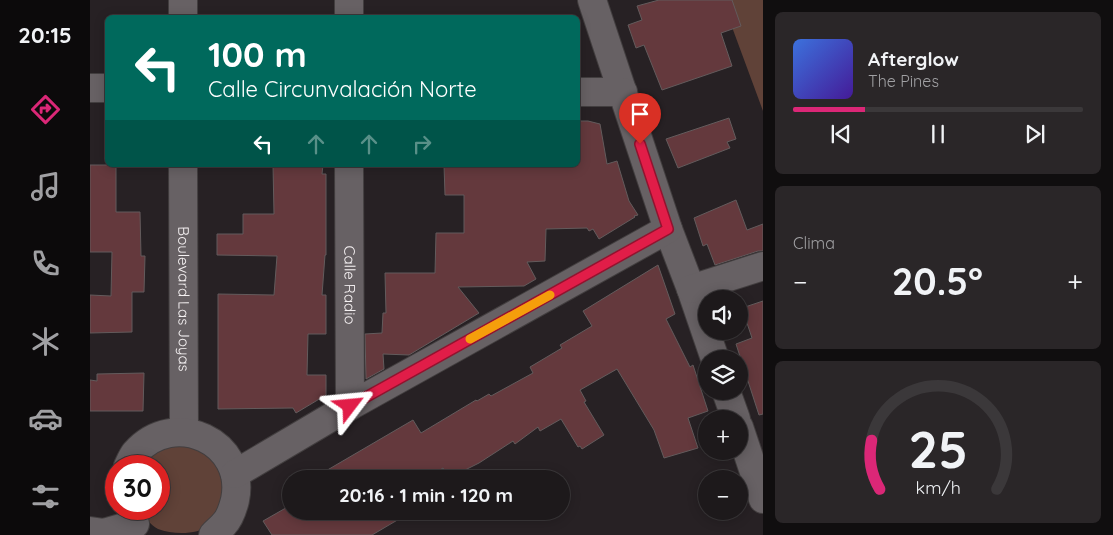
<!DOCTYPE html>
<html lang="es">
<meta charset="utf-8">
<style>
:root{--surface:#1d191b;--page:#2a2628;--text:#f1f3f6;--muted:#a0a0a3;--line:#3b383a;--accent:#db2777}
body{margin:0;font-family:Quicksand,sans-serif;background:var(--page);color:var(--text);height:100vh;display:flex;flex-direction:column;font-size:19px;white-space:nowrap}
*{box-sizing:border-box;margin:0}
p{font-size:16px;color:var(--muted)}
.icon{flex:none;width:28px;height:28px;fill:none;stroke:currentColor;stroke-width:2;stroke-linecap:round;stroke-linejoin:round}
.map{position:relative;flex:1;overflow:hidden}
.side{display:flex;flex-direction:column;gap:12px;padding:12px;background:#100e0f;width:350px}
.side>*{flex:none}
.top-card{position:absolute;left:15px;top:15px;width:475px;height:152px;border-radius:8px;box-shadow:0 2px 12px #0003,0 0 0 1px var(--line);background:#00695c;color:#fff;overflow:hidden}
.buttons{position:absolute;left:608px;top:290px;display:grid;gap:10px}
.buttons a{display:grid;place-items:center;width:50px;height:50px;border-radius:50%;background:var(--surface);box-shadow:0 2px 12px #0003,0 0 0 1px var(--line);font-size:25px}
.speed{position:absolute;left:15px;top:455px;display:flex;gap:10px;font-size:25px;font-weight:700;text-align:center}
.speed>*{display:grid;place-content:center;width:65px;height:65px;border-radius:50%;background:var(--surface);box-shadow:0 2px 12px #0003,0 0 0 1px var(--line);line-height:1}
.speed .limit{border:8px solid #d22;background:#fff;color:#111}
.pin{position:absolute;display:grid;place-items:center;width:42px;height:42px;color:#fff;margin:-51px -21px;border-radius:50% 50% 50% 0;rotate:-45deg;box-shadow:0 0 5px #0007}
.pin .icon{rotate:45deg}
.me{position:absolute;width:55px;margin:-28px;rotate:61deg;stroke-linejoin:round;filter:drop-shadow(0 0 4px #0008)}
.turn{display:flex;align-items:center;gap:18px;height:105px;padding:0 20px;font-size:22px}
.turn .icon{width:65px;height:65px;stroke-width:2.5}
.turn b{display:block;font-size:35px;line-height:42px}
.lanes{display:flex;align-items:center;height:48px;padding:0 20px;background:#0003;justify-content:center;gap:25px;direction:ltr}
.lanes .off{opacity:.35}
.big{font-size:38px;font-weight:700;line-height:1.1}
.side .card{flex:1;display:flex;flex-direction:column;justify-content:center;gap:8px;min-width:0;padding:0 18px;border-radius:8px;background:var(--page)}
.side .dial{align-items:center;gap:0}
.dial svg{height:130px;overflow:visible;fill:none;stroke:var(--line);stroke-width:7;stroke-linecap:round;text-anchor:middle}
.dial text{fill:var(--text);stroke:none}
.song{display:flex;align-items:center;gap:15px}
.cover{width:60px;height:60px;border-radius:8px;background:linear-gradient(135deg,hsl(220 70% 55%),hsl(260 70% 35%))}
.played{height:5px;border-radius:2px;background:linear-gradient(90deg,var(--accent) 25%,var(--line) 25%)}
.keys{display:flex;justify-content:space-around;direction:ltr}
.heat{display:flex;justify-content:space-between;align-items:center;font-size:28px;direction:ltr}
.trip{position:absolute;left:192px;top:470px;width:288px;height:50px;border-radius:25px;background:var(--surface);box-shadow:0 2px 12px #0003,0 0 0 1px var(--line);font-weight:700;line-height:50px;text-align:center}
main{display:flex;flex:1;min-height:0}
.menu{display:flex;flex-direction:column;width:90px;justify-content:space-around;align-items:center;background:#0c0a0b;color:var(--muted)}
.menu .icon{width:35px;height:35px}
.menu .active{color:var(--accent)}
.menu b{font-size:22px;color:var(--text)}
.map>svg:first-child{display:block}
.green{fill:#604238}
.building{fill:#64393d;stroke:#635b5c}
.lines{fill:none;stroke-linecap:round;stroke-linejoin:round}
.minor-casing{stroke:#423e3f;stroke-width:30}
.minor{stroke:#676164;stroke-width:28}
.route-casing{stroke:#92132f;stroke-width:12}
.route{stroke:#e11d48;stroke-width:9}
.slow{stroke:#f59e0b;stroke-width:9}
.labels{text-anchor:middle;stroke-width:5;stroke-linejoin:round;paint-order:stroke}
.street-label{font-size:15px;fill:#f5f1f2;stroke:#272124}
</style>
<main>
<nav class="menu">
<b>20:15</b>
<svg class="icon active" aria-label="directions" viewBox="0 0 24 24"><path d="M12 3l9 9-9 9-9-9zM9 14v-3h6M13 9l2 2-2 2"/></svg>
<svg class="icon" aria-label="music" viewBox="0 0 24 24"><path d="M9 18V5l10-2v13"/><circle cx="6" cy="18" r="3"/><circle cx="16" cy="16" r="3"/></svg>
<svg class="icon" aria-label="phone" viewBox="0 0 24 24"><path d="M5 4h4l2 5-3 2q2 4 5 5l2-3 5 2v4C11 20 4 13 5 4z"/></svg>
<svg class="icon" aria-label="climate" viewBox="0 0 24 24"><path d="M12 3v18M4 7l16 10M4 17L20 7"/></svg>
<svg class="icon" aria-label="car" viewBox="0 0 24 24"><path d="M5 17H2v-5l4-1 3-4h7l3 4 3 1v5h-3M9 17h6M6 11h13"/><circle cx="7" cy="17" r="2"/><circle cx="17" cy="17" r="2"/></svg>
<svg class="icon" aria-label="filters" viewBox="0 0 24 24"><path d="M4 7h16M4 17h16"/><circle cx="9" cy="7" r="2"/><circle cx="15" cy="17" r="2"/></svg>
</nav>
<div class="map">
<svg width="673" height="535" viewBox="0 0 673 535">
<rect width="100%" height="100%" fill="#272124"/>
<path class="green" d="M632 0H673V111Z
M91 444 106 447 130 467 136 497C132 505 126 519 120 525 107 535 84 535 68 529 60 525 55 517 50 509H69V466H52C65 451 71 448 91 444Z"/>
<path class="building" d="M569 0H642L651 26 631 33 642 66 572 90 554 45 546 48 538 25 552 20 547 6Z
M639 118 646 139 637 142 640 148 588 168 576 139Z
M488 121H498L510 124 517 164 527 161 539 201 548 215 544 216 545 217 509 239 503 229 499 231 497 228 456 229 455 261 437 262 446 279 434 286 368 287 389 313 319 355 293 354 294 369 276 379 275 334 292 333 293 313H296L295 273H345L346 233H374V195H355L354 165H488Z
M0 165H26V212H50L51 256H55L54 292H42V332L0 333V295L21 296 22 252H0Z
M183 165H233L232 174H236V255H235L232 295H236V334H218L217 375H236V395L206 413 203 408 128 409V294L184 295 187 256 127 255V234H153V214H184Z
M646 200 657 230 673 224V251H668L625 265 617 244 613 246 604 218Z
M568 265 585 314 576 319 600 367 603 365 618 411 598 418 608 448 574 458 564 430 527 369 490 390 496 401 494 402 514 435 492 449 490 446 488 447 471 419 450 431 448 427 425 444 423 441 389 463 359 478 353 468 336 479H222L323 420 331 433 386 400 387 401 399 394 401 396 443 373 440 367 472 348 470 345 502 326 493 311Z
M673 301V414L669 415 646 344 662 338 652 308Z
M54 373 53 411H0V380L7 381V374Z
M201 505V511L321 512 282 535H182L173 521Z"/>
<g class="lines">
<defs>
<g id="minor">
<path d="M93 0V18"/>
<path d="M259 0V18"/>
<path d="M502 0 578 229 601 289 625 359"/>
<path d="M0 88H18"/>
<path d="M488 92H533"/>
<path id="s1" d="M93 165 94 432"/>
<path id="s2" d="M259 165 260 406"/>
<path d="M601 289 673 266"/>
<path d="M636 391 646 419"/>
<path d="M649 427 673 499"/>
<path d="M38 466C40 462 42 457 45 453 84 408 157 442 145 500 143 508 140 518 134 524 131 528 126 531 123 535"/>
<path d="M145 474 260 406 578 229"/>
<path d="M0 531 14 533 45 524"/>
</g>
</defs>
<use href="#minor" class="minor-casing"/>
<use href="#minor" class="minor"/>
</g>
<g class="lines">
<defs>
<path id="route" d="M260 406 578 229 550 144"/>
</defs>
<use href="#route" class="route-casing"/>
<use href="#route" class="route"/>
<path class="slow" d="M380 339 460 295"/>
</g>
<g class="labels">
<g class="street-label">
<text dy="5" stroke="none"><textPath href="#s2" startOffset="120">Calle Radio</textPath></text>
<text dy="5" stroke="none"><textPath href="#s1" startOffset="134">Boulevard Las Joyas</textPath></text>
</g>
</g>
</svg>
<div class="buttons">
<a><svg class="icon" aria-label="sound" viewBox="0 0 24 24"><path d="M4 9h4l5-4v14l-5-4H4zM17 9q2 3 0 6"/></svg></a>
<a><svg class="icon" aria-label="layers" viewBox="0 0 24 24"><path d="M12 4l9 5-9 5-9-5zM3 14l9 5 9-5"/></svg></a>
<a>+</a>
<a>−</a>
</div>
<div class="speed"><div class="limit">30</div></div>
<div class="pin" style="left:550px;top:144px;background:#d93025"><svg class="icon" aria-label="arrive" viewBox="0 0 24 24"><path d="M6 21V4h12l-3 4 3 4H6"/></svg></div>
<svg class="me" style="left:260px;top:406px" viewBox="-20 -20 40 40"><path d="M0-17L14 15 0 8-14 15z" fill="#e11d48" stroke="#fff" stroke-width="4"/></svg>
<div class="trip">20:16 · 1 min · 120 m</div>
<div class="top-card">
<div class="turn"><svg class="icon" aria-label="left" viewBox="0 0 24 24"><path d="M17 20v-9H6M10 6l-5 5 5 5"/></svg><div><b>100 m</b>Calle Circunvalación Norte</div></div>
<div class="lanes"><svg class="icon" aria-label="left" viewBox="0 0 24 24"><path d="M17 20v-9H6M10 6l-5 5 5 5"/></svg><svg class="icon off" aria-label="ahead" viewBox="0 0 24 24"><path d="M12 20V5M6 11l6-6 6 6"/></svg><svg class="icon off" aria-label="ahead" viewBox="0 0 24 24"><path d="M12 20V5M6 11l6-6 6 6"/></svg><svg class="icon off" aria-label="right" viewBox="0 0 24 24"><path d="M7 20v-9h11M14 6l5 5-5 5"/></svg></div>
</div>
</div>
<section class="side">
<div class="card">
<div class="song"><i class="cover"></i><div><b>Afterglow</b><p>The Pines</p></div></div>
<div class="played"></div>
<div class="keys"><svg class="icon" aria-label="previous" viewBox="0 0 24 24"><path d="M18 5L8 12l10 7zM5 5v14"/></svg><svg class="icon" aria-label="pause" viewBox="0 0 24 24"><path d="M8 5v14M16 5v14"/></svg><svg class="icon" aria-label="next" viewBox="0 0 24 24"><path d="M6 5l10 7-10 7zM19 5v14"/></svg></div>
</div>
<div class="card"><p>Clima</p>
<div class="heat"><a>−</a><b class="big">20.5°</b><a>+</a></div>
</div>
<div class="card dial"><svg viewBox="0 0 100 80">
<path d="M14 69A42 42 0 1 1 86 69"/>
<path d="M14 69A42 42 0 0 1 9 39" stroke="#db2777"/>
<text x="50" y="56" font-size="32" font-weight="700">25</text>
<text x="50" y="72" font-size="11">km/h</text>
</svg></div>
</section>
</main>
